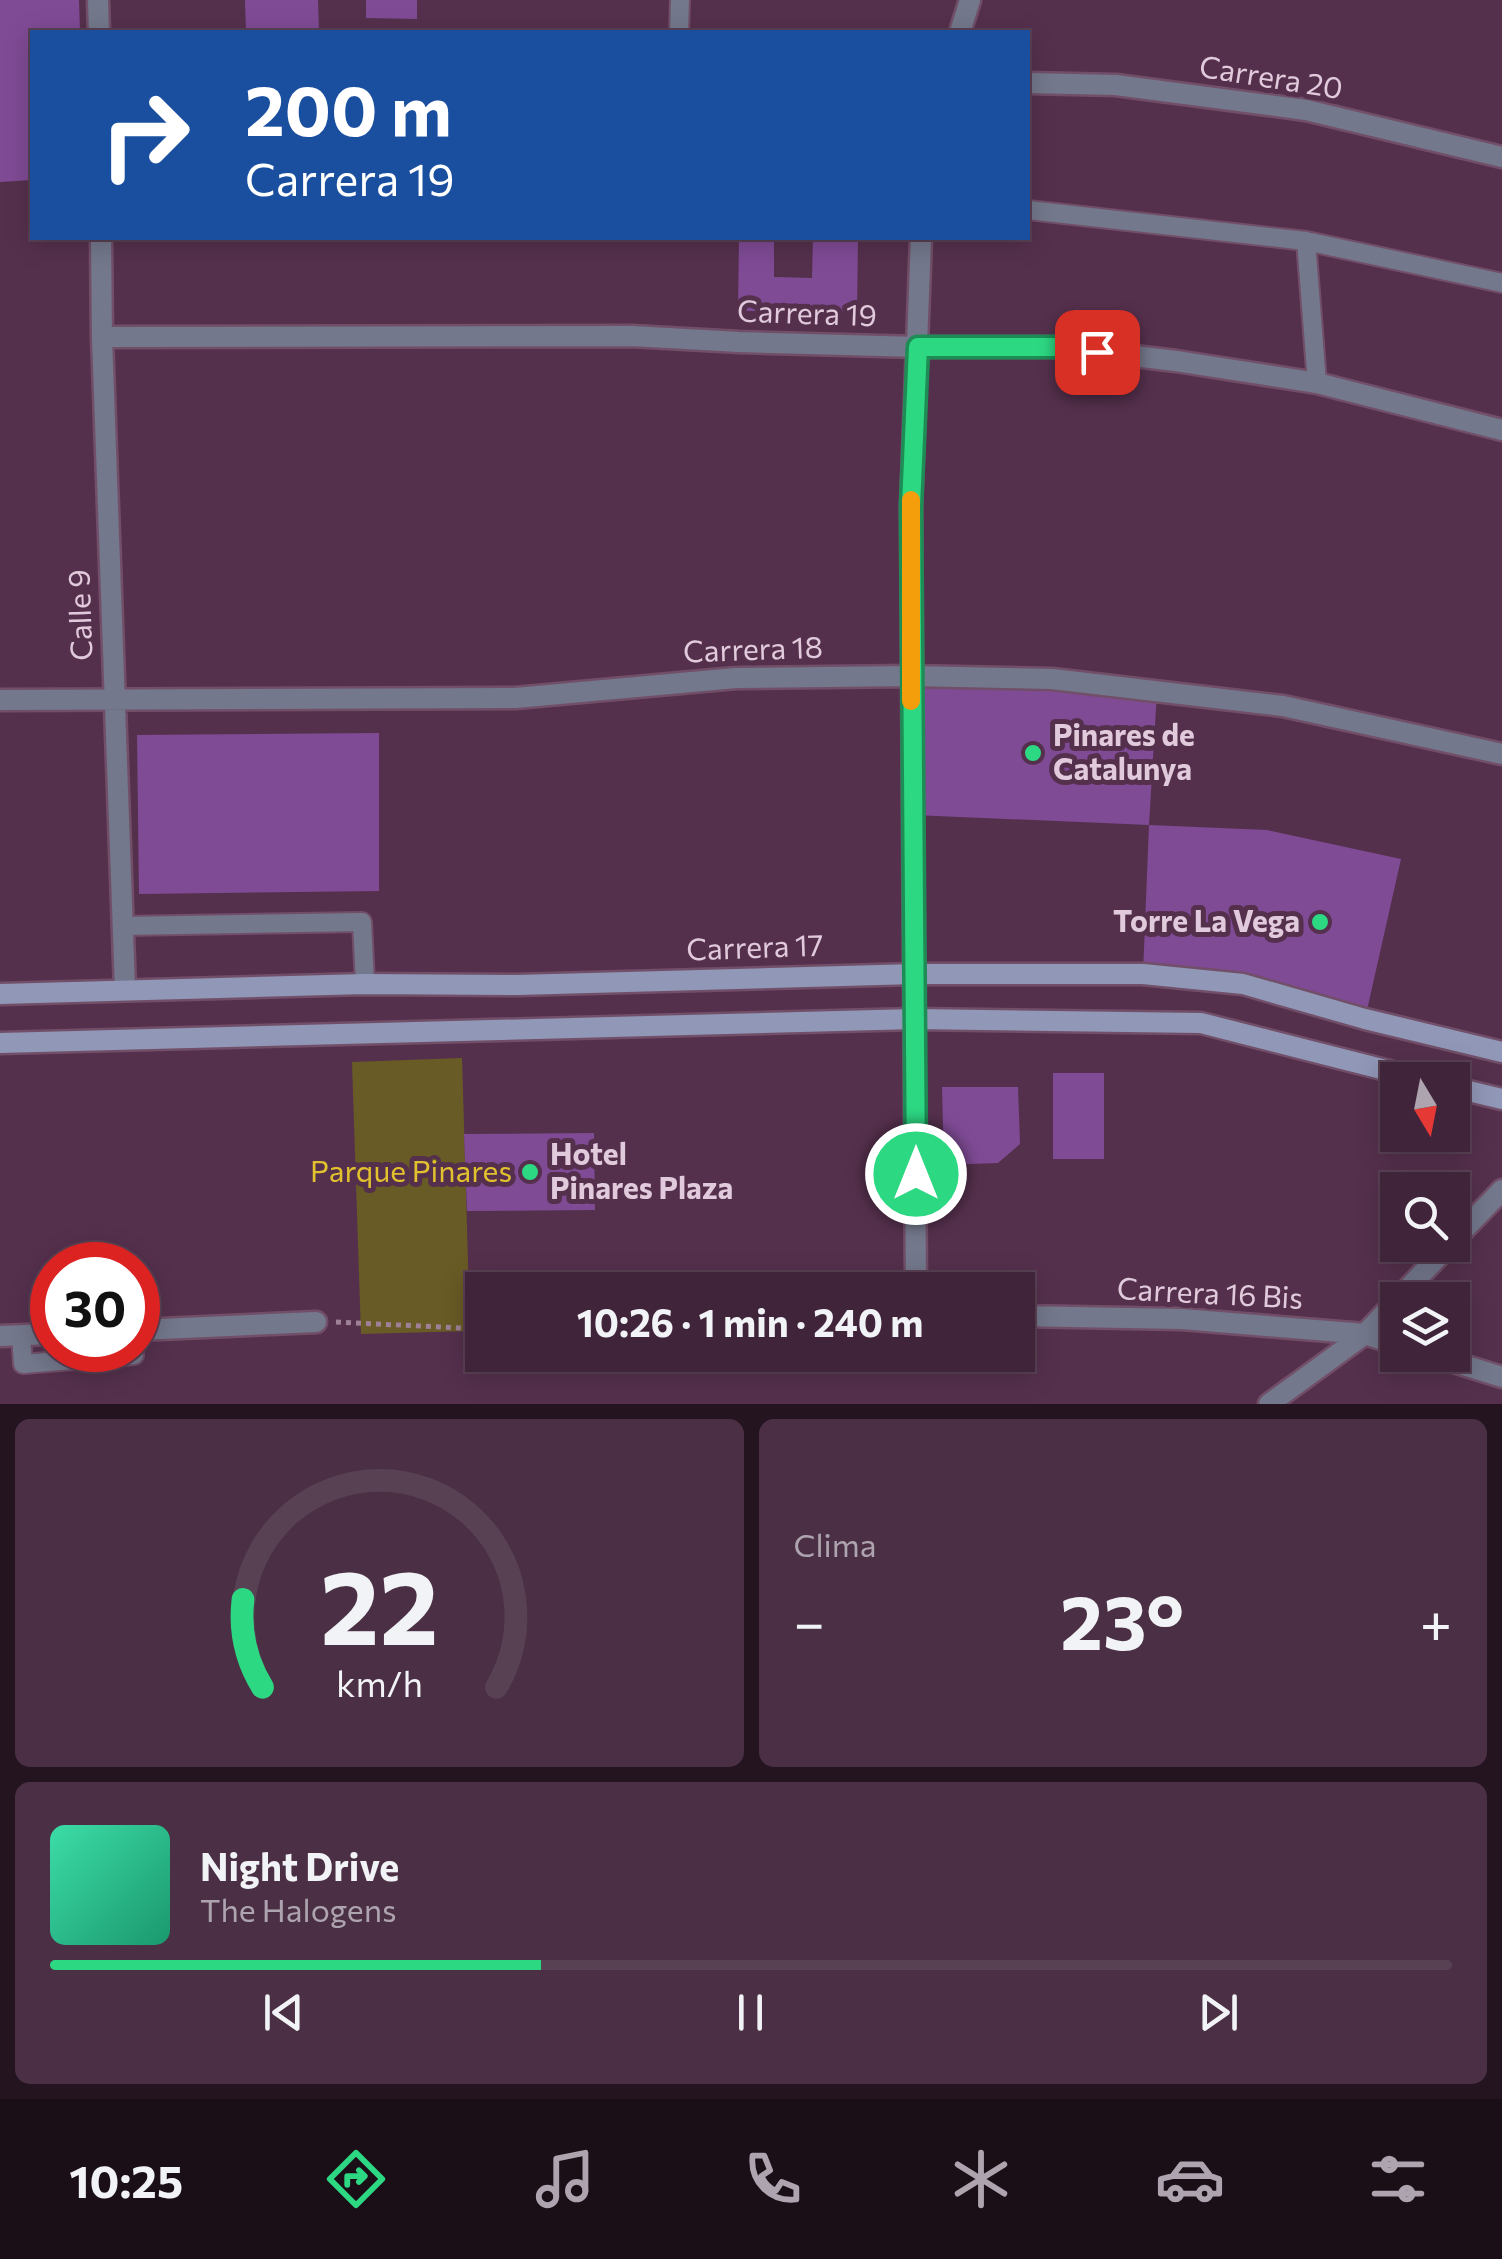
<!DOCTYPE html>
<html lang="es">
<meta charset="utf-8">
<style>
:root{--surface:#40243a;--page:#4b3045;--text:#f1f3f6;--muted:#aea4af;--line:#594154;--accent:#2dd883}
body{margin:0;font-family:Commissioner,sans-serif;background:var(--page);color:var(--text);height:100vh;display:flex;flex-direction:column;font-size:38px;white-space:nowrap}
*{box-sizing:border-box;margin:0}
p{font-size:32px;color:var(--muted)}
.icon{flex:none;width:55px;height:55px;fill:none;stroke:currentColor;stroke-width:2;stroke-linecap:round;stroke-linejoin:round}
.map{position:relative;height:1404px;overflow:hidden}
.details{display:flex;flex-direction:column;gap:15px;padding:15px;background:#231420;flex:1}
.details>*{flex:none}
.guide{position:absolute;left:30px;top:30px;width:1000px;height:210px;border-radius:0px;box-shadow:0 5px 25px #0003,0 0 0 2px var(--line);background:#1a4fa0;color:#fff;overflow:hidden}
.needle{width:65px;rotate:170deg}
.buttons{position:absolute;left:1380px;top:1062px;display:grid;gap:20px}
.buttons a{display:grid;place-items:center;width:90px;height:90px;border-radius:0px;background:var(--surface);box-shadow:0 5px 25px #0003,0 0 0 2px var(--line);font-size:50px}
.speed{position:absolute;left:30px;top:1242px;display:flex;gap:20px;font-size:50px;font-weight:700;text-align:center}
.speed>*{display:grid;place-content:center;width:130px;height:130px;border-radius:50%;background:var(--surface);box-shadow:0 5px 25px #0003,0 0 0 2px var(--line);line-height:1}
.speed .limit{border:15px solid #d22;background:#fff;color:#111}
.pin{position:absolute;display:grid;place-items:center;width:85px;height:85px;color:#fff;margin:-42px;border-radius:20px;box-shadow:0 5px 15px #0006}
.me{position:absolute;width:110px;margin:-55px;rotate:0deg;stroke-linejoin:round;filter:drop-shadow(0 0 8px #0008)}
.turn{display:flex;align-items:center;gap:35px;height:210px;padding:0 50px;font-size:45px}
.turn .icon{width:130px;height:130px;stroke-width:2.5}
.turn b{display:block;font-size:70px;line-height:85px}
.big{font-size:75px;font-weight:700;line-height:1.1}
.details .widget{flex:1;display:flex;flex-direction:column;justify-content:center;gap:15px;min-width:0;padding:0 35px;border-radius:15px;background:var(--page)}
.details .dial{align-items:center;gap:0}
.dial svg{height:260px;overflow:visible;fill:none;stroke:var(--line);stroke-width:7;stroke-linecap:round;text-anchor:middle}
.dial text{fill:var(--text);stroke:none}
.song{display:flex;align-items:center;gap:30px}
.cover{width:120px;height:120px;border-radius:15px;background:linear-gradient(135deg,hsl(160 70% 55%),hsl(160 70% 35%))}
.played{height:10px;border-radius:5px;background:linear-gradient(90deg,var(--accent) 35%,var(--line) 35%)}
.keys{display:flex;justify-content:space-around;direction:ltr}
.heat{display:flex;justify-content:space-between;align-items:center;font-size:55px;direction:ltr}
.details .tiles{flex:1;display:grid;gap:15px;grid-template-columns:1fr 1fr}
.widget:last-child{grid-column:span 2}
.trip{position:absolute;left:465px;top:1272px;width:570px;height:100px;border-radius:0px;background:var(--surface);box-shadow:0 5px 25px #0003,0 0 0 2px var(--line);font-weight:700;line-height:100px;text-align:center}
.tabs{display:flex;height:160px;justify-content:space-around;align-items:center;background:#1a0e17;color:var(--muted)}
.tabs .icon{width:70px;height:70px}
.tabs .current{color:var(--accent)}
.tabs b{font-size:45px;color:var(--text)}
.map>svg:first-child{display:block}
.green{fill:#695b25}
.building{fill:#7f4b95}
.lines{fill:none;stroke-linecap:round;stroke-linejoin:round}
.service-casing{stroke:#714f69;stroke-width:22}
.minor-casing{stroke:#714f69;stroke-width:25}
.secondary-casing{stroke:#714f69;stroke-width:25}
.path{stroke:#9e8097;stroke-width:5;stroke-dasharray:5 5;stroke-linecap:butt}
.service{stroke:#74788c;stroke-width:18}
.minor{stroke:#74788c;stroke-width:20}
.secondary{stroke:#9197b7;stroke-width:20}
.route-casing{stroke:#1d8c55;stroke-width:25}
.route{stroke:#2dd883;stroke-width:18}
.slow{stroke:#f59e0b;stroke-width:18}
.poi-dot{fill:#2dd883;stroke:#55304d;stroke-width:4}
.labels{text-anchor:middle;stroke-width:10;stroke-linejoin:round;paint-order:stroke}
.street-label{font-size:30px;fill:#e1cadb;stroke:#55304d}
.poi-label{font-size:30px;font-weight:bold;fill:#e1cadb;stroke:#55304d;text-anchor:start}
.park-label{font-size:30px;fill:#e2c12e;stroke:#55304d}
</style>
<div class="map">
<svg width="1502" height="1404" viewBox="0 0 1502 1404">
<rect width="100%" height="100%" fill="#55304d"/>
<path class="green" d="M462 1058 470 1331 361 1334 352 1062Z"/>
<path class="building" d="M0 0H79L80 32H32V180L0 182Z
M245 0H318L319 32H246Z
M366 0H417V19L366 18Z
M739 238H774V277L812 278 813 238H858L857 313 810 312V304H776V311H738Z
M911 676 1157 691 1149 825 913 815Z
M379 733V891L139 894 137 735Z
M1149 825 1267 830 1401 859 1365 1019 1243 984 1143 974Z
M1053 1073H1104V1159H1053Z
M942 1087H1018L1020 1144 998 1163 944 1165Z
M594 1133 595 1210 467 1211 464 1134Z"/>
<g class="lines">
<defs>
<path id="service" d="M679 32 680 0
M1028 210 1306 241 1502 283
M1306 241 1317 383
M122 926 362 922 365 984
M21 1335 23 1364 134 1355"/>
<path id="minor" d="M98 0 99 32
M960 32 970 0
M1028 83 1116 85 1306 110 1502 157
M101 238 102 337 125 990
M102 337 632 336 739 342 918 347H1058L1176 361 1317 383 1502 430
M0 700 515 698 736 678 911 676 1052 679 1283 706 1502 754
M1452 1242 1502 1190
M916 1290 911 506 921 238
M1018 1316 1182 1319 1365 1334 1398 1345
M138 1330 316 1322
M0 1336 52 1334
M1431 1355 1502 1377
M1269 1404 1365 1334 1449 1245"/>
<path id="secondary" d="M0 994 365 984 517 985 915 974H1143L1243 984 1365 1019 1502 1052
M0 1043 915 1019 1201 1023 1425 1080
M1452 1087 1502 1099"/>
</defs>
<use href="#service" class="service-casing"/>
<use href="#minor" class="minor-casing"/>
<use href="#secondary" class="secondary-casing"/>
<path class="path" d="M336 1322 482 1329"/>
<use href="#service" class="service"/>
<use href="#minor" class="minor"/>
<use href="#secondary" class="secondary"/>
</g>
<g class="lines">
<defs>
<path id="route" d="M916 1174 911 506 918 347H1058L1097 352"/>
</defs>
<use href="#route" class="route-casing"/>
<use href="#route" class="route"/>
<path class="slow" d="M911 500V701"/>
</g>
<g class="poi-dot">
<circle cx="1033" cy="753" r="10"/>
<circle cx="1320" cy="922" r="10"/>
<circle cx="530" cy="1172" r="10"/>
</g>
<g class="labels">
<g class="street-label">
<text transform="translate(1271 78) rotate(9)" y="10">Carrera 20</text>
<text transform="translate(807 314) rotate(2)" y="10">Carrera 19</text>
<text transform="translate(81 615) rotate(-92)" y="10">Calle 9</text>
<text transform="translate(753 650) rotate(-2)" y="10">Carrera 18</text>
<text transform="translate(755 948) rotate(-2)" y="10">Carrera 17</text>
<text transform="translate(1210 1294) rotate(3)" y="10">Carrera 16 Bis</text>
</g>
<g class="poi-label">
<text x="1053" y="746">Pinares de<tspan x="1053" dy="34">Catalunya</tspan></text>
<text x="1300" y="932" text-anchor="end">Torre La Vega</text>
<text x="550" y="1165">Hotel<tspan x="550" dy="34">Pinares Plaza</tspan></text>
</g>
<g class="park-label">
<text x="411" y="1182">Parque Pinares</text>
</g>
</g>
</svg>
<div class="buttons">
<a><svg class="needle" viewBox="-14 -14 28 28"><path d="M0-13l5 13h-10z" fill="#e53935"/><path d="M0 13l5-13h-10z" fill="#aea4af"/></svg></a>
<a><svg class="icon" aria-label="search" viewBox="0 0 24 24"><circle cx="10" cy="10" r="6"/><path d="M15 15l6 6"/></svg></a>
<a><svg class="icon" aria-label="layers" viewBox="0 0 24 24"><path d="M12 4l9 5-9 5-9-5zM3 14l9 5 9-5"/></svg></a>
</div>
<div class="speed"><div class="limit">30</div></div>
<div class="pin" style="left:1097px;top:352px;background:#d93025"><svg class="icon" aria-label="arrive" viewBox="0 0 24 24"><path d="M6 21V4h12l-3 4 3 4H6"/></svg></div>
<svg class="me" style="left:916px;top:1174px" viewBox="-20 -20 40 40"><circle r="17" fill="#2dd883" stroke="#fff" stroke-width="3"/><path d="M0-11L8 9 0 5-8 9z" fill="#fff"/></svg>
<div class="trip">10:26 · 1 min · 240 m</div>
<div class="guide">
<div class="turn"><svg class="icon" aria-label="right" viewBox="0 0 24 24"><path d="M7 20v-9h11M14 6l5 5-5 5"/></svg><div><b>200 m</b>Carrera 19</div></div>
</div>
</div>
<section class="details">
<div class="tiles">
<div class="widget dial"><svg viewBox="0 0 100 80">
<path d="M14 69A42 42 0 1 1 86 69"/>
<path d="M14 69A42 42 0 0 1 8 42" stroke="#2dd883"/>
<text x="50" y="56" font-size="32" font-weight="700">22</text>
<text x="50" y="72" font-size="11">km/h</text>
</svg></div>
<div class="widget"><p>Clima</p>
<div class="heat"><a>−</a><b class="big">23°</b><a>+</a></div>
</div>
<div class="widget">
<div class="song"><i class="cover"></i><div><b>Night Drive</b><p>The Halogens</p></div></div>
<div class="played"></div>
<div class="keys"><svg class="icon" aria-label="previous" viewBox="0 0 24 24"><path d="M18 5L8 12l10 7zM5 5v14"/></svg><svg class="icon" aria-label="pause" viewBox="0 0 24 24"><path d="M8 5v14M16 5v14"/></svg><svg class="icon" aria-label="next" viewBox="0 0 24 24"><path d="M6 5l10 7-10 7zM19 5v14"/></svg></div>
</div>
</div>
</section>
<nav class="tabs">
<b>10:25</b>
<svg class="icon current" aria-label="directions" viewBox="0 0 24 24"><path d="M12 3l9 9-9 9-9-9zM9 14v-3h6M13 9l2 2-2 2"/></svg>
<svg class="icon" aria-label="music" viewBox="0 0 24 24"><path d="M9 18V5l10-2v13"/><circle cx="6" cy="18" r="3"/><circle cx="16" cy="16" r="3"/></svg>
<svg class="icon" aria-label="phone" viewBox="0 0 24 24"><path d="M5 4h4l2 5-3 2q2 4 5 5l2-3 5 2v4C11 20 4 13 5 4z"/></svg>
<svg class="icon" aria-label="climate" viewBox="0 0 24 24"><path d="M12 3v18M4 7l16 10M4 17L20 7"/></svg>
<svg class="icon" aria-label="car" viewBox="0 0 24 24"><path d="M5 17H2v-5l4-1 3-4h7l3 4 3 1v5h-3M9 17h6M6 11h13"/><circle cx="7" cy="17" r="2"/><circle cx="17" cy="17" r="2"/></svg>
<svg class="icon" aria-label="filters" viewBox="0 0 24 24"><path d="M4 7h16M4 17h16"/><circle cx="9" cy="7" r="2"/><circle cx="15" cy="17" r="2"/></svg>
</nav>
